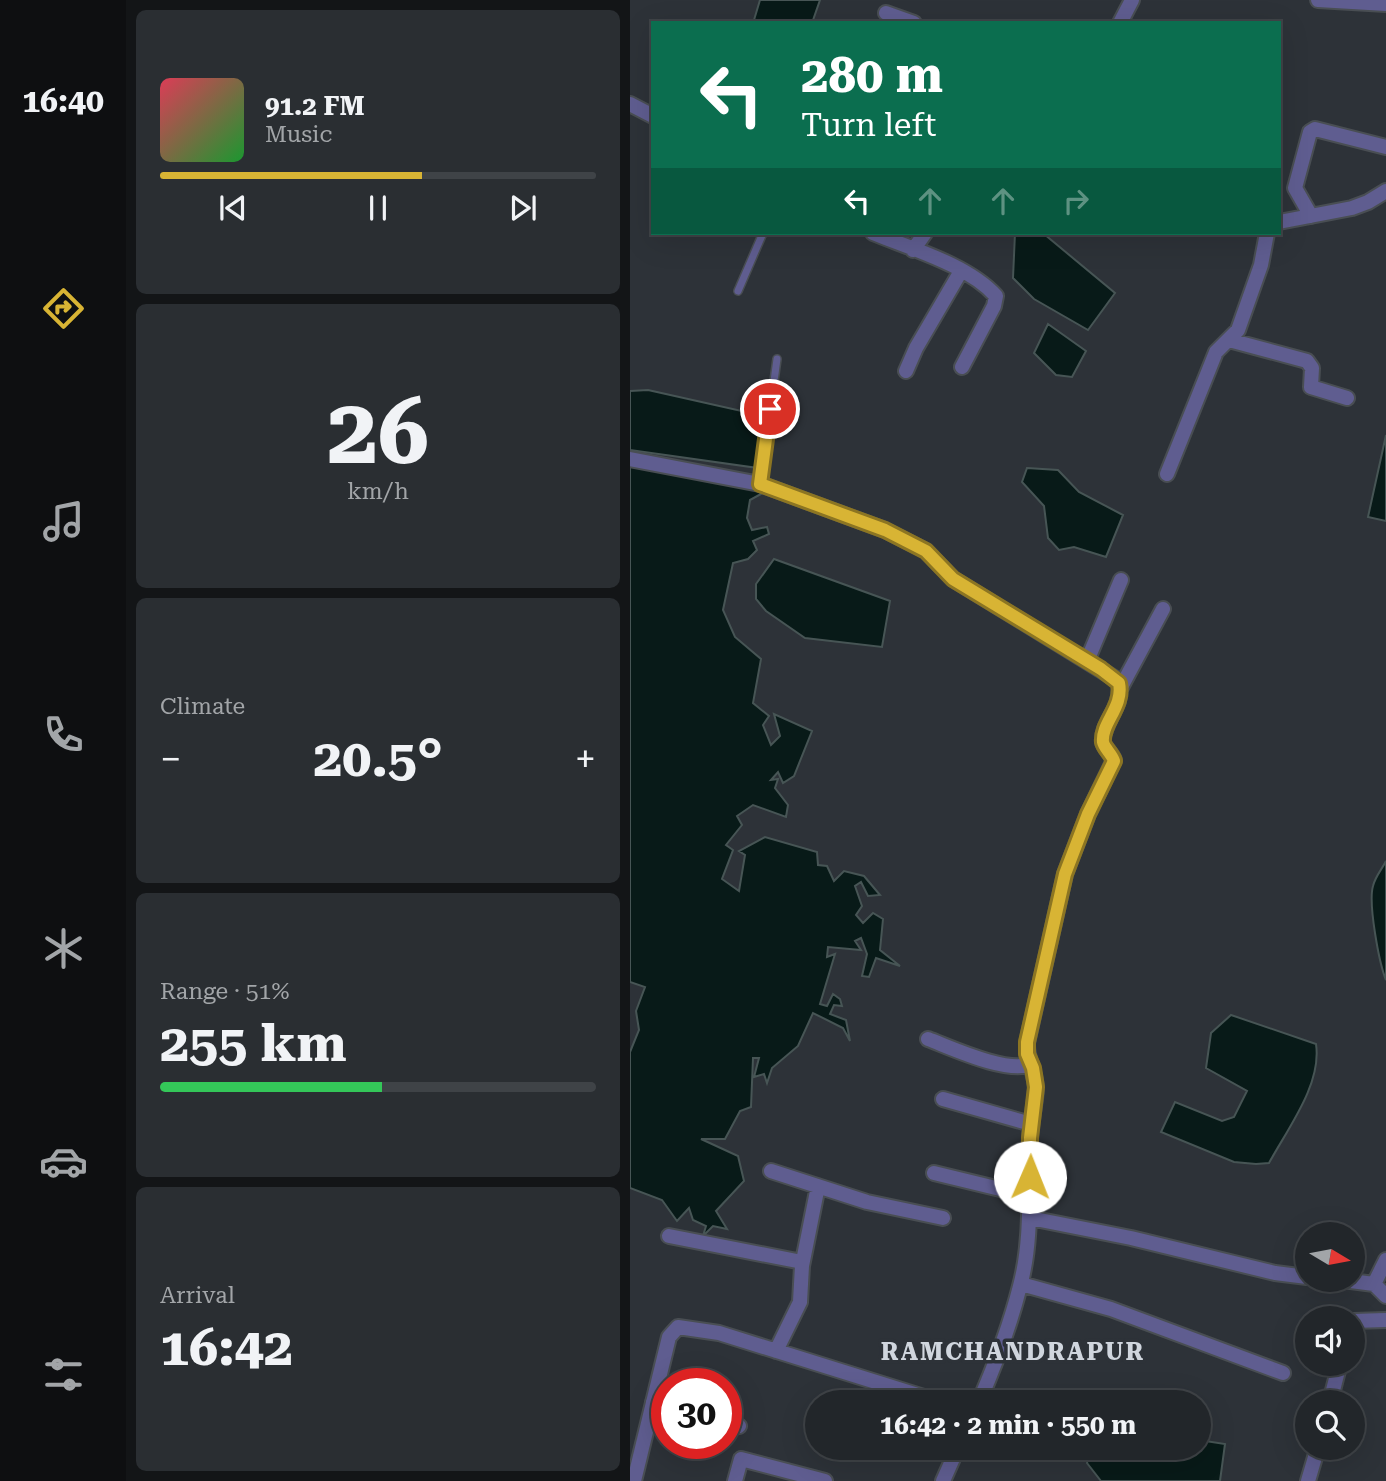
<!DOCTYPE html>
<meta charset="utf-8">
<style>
:root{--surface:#22262a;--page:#2a2e32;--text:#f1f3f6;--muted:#a2a5a8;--line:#3f4347;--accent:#d8b434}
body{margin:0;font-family:"Roboto Serif",serif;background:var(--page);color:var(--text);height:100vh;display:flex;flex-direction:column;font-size:26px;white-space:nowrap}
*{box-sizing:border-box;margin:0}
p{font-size:23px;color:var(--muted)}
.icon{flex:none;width:38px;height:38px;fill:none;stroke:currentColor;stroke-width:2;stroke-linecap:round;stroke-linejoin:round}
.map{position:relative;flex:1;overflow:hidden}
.side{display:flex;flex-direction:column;gap:10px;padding:10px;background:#131517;width:504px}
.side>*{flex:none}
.guide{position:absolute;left:21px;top:21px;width:630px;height:214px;border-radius:0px;box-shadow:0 7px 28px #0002,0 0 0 2px var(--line);background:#0b6e4f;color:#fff;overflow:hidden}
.needle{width:46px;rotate:100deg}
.buttons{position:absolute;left:665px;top:1222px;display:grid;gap:14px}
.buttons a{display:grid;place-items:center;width:70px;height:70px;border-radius:50%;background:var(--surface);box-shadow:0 7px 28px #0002,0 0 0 2px var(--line);font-size:35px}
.speed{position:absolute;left:21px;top:1368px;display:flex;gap:14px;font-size:35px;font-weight:700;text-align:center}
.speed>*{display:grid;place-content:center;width:91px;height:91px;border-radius:50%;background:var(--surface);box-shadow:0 7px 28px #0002,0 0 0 2px var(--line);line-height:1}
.speed .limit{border:10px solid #d22;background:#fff;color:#111}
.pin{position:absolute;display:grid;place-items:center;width:60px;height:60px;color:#fff;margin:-30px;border:4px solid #fff;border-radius:50%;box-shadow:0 2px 7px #0007}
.me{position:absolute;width:77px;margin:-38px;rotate:1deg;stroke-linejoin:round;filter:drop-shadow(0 0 5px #0008)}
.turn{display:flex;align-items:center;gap:24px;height:147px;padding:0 35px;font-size:32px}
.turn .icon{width:91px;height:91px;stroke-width:2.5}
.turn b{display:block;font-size:49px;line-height:60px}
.lanes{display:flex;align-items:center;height:66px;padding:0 35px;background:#0003;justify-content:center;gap:35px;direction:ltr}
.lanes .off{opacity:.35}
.big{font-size:52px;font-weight:700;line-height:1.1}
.side .card{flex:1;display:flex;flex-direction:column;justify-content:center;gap:10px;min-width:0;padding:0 24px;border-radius:10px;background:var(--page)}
.side .dial{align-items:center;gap:0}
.dial b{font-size:91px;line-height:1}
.song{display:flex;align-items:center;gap:21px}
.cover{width:84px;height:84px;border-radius:10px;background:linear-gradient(135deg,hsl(350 70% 55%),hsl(130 70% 35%))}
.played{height:7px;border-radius:4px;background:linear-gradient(90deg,var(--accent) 60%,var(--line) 60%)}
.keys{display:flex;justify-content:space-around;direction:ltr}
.heat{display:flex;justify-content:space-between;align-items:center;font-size:38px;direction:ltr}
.charge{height:10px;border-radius:5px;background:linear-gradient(90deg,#34c759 51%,var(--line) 0)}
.trip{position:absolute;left:175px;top:1390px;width:406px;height:70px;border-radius:35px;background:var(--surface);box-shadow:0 7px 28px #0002,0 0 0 2px var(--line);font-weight:700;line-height:70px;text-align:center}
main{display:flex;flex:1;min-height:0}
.tab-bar{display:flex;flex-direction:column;width:126px;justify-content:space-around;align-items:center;background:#0e0f11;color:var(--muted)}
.tab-bar .icon{width:49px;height:49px}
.tab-bar .on{color:var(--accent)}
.tab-bar b{font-size:32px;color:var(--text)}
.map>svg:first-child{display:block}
.water{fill:#081a18;stroke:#475555;stroke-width:2}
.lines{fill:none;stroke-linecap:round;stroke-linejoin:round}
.service-casing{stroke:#494e53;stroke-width:10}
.minor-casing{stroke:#494e53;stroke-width:18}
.service{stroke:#5f5d90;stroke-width:7}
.minor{stroke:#5f5d90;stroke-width:14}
.route-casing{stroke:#8c7522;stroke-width:18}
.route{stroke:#d8b434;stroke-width:12}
.labels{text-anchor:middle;stroke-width:7;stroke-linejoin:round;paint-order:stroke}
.district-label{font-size:24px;font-weight:bold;letter-spacing:2px;fill:#d0d6de;stroke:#2d3238}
</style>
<main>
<nav class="tab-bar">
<b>16:40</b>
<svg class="icon on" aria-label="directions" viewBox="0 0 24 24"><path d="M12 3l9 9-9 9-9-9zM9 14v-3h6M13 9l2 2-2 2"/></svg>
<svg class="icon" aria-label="music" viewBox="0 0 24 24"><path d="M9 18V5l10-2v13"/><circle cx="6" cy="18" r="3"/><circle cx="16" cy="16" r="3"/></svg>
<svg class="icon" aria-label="phone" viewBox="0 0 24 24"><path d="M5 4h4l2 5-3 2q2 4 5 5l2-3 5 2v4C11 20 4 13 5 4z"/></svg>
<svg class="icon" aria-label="climate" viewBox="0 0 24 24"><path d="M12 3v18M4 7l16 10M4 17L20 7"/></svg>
<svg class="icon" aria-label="car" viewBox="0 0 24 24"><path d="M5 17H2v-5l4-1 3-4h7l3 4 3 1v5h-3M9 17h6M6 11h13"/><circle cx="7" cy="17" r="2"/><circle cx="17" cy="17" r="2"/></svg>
<svg class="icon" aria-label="filters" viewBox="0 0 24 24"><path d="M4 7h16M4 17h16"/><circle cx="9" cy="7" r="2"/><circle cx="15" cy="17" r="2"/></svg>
</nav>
<section class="side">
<div class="card">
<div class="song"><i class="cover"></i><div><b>91.2 FM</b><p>Music</p></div></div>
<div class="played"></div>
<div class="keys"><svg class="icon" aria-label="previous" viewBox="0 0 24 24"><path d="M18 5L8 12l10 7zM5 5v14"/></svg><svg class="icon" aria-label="pause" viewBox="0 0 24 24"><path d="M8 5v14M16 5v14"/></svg><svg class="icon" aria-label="next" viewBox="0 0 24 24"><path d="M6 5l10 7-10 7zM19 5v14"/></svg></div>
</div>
<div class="card dial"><b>26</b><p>km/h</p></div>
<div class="card"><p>Climate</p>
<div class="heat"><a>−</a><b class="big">20.5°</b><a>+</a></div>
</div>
<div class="card"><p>Range · 51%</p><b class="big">255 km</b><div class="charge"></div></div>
<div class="card"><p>Arrival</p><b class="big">16:42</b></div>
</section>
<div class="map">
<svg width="756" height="1481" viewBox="0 0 756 1481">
<rect width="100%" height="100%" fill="#2d3238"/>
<path class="water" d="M130 0H190L182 23H128L124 20Z
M385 233 414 234 485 293 458 330 404 299 383 278Z
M418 324 456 351 442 377 426 375 404 353Z
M18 390 134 416 128 468 0 450V391Z
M756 435V521L738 517Z
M0 464 128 486 131 494 120 500 117 518 122 530 137 527 139 534 123 541 127 550 118 559 103 563 93 610 105 637 131 659 123 703 139 716 133 725 141 745 150 736 144 714 182 731 164 776 153 783 148 772 141 780 148 779 145 788 158 805 156 817 123 805 107 816 112 825 96 845 103 850 92 879 109 891 115 855 109 851 135 837 187 852 188 865 197 866 204 881 214 871 234 876 250 895 238 896 231 882 225 886 232 906 226 915 233 923 243 913 253 919 250 950 270 966 246 958 239 977 232 976 237 954 231 938 225 941 231 950 198 947 197 957 205 954 190 1004 197 1006 203 994 210 999 212 1006 204 1005 200 1014 216 1020 220 1041 213 1028 183 1013 168 1046 142 1068 137 1083 134 1074 124 1077 129 1058H123L121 1107 110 1111 95 1139H71L108 1156 114 1181 86 1211 97 1229 83 1226 73 1236 76 1226 63 1220 59 1208 47 1221 32 1200 0 1188V1052L9 1030 6 1011 15 987 0 982Z
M397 468 428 470 449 492 493 515 476 557 444 547 429 550 418 538 414 506 392 482Z
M144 559 260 601 252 647 175 638 136 611 126 599V584Z
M756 861V980C749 963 738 903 743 886 745 877 752 869 756 861Z
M601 1015 686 1044C692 1084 658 1128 639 1163L626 1164 604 1162 531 1132 545 1102 592 1121 604 1117 617 1091 576 1068 581 1033Z
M569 1440 595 1444 590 1481H471L457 1463 461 1447H569Z"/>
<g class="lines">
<defs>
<path id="service" d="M108 291 133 233
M130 484 147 359"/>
<path id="minor" d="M688 0 756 4
M256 13 284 23
M490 23 502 0
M0 104 23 116
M681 216 665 188 680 132 685 129 756 147
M649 222 722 208 738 202 756 191
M243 233C282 249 338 265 366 296L364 306 332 367
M283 250 295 233
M599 340 677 361 682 368 681 387 717 398
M276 371 286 348 331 271
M0 459 130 484 255 530 296 551 323 579 484 678 489 683C494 707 471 723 473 742 474 748 482 754 484 760L458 814 435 874 397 1043C396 1059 406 1073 406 1089 405 1105 401 1121 400 1137 398 1187 403 1238 390 1286 380 1326 365 1365 349 1402
M537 474 586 352 608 330 631 265 637 233
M457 661 491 580
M490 689 533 609
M298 1039C322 1048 377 1074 401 1064
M313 1099 401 1124
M141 1171 237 1202 313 1218
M304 1173 399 1196
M400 1218 501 1238 645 1273 677 1277
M39 1236 172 1262
M756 1260 744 1284 756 1296
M705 1279 744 1284
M391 1284 481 1309 653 1373
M723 1321 756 1320
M146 1351 170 1302 172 1266 188 1186
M23 1402 37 1406
M700 1402 710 1363
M96 1422 109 1426
M4 1481 39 1337 48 1327 89 1333 310 1402
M105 1481 111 1459 195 1481
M313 1481 328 1447
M678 1481 688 1447"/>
</defs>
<use href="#service" class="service-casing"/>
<use href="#minor" class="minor-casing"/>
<use href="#service" class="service"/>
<use href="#minor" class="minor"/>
</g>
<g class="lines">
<defs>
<path id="route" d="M140 409 130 484 255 530 296 551 323 579 471 669 489 683C494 707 471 723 473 742 474 748 482 754 484 761L458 814 435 874 397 1042V1054L403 1068 406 1087 400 1138V1177"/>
</defs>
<use href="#route" class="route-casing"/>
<use href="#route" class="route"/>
</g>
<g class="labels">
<g class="district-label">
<text x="383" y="1360">RAMCHANDRAPUR</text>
</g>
</g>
</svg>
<div class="buttons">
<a><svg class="needle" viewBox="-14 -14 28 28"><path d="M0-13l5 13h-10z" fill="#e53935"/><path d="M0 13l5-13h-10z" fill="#a2a5a8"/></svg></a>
<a><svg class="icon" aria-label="sound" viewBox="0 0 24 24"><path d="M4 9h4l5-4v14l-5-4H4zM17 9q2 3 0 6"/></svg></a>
<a><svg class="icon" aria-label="search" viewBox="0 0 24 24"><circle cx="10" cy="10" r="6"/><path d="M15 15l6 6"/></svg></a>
</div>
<div class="speed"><div class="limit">30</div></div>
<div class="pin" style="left:140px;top:409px;background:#d93025"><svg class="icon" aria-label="arrive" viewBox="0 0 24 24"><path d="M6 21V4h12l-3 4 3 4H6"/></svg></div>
<svg class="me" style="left:400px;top:1177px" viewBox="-20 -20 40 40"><circle r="19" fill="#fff"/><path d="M0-13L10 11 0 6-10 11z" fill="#d8b434"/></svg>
<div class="trip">16:42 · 2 min · 550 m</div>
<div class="guide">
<div class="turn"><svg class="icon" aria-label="left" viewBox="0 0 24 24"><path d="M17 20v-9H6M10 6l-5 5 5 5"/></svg><div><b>280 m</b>Turn left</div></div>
<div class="lanes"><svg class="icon" aria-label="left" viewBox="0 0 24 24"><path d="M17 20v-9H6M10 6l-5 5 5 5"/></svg><svg class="icon off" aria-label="ahead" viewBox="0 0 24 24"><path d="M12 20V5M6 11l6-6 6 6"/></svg><svg class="icon off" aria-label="ahead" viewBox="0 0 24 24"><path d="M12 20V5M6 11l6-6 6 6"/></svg><svg class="icon off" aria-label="right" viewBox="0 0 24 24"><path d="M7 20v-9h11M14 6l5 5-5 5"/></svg></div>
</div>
</div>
</main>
